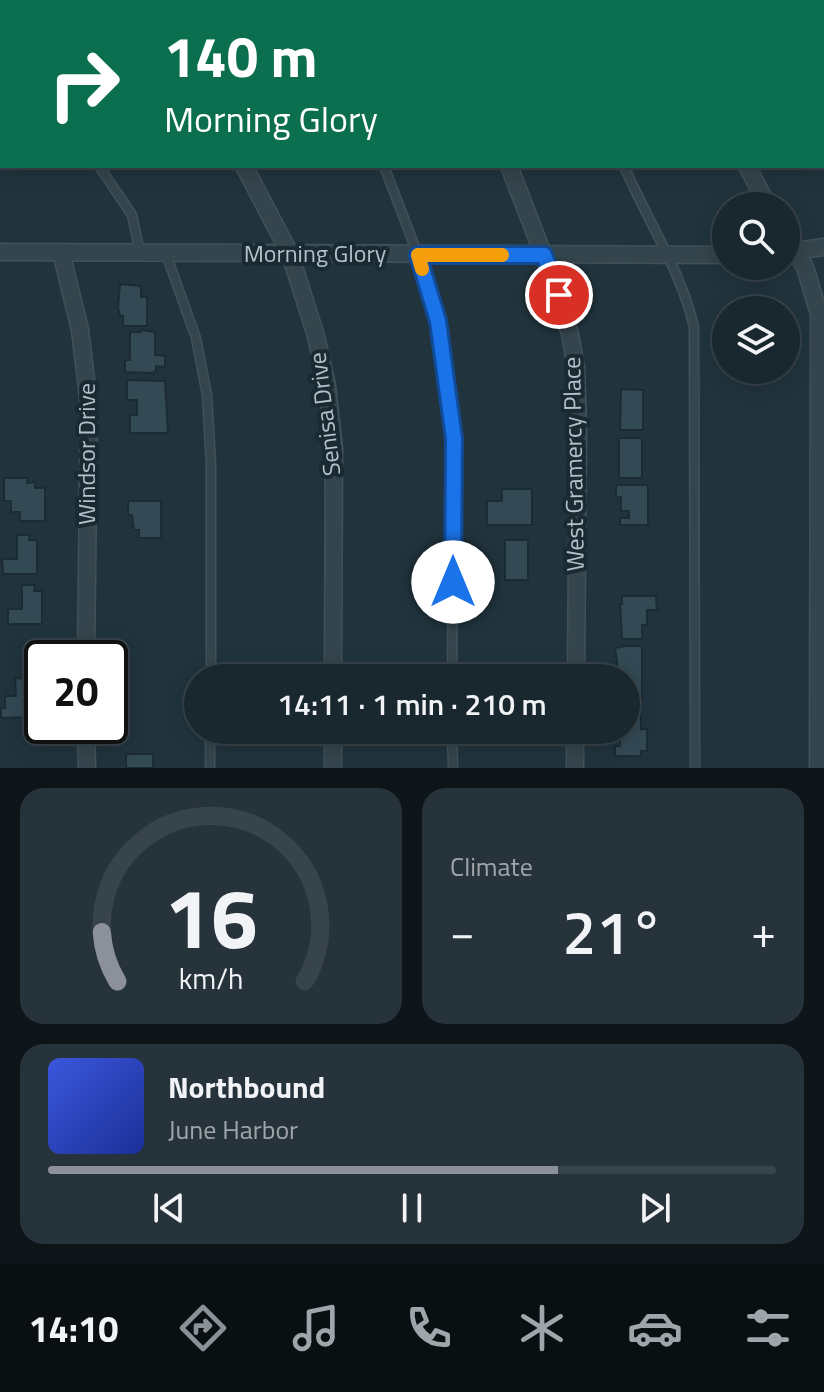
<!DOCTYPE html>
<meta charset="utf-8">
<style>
:root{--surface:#19272e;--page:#26333a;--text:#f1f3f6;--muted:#9fa5aa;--line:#37444a;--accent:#8c9099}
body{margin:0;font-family:"Titillium Web",sans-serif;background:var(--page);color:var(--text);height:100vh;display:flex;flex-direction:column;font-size:30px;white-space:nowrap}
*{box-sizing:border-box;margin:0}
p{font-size:26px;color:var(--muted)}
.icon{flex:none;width:44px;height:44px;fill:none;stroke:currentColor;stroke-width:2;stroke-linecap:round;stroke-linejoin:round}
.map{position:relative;height:768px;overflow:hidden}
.drawer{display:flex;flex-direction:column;gap:20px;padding:20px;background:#0e1519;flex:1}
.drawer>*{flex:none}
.banner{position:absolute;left:0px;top:0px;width:824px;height:168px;box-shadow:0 4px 20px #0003,0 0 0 2px var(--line);background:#0b6e4f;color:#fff;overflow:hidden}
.tools{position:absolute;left:712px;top:192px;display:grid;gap:16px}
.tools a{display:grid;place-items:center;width:88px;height:88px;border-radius:50%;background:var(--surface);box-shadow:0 4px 20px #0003,0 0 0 2px var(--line);font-size:40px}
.speed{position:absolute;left:24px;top:640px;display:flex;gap:16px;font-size:40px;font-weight:700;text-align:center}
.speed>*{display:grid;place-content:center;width:104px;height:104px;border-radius:50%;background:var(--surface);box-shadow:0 4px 20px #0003,0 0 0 2px var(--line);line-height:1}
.speed .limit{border:4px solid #111;border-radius:12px;background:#fff;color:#111}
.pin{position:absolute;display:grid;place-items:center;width:68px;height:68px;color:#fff;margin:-34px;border:4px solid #fff;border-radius:50%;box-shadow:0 2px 8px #0007}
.me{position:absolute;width:88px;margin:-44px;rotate:0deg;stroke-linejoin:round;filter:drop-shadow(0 0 6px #0008)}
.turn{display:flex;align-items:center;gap:28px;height:168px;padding:0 32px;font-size:36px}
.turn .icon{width:104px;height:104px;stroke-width:2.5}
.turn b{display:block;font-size:56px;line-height:68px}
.big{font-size:60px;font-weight:600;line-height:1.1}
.drawer .tile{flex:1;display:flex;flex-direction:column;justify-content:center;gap:12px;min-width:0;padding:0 28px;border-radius:24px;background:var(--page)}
.drawer .dial{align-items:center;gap:0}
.dial svg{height:208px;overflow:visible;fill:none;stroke:var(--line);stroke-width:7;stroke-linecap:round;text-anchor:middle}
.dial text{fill:var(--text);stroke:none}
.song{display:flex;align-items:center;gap:24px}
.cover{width:96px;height:96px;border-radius:12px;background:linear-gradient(135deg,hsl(230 70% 55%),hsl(230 70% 35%))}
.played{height:8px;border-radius:4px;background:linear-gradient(90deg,var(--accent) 70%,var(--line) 70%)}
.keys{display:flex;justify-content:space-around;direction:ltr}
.heat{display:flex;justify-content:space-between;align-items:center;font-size:44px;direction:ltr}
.drawer .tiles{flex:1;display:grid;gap:20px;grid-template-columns:1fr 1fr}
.tile:last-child{grid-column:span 2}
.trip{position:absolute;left:184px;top:664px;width:456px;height:80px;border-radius:40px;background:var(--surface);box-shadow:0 4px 20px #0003,0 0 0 2px var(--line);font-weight:600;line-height:80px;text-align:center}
.tabs{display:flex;height:128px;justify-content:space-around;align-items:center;background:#0a1012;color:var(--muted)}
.tabs .icon{width:56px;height:56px}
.tabs .on{color:var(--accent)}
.tabs b{font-size:36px;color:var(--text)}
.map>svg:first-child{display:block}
.building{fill:#334954;stroke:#1c2c34;stroke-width:2}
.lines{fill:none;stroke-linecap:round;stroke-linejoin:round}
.lane-casing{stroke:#415159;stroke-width:11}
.street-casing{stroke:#415159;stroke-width:19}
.lane{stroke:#35454d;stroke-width:8}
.street{stroke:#35454d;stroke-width:16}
.route-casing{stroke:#114b97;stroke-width:20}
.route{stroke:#1a73e8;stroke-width:14}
.slow{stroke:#f59e0b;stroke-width:14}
.labels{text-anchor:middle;stroke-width:8;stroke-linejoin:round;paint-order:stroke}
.street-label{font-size:24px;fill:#b1c0c9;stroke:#1a2a32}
</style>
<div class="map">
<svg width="824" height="768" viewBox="0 0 824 768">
<rect width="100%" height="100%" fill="#21343e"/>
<path class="building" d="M120 284 141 286V297H147V326H123V316H120L118 308Z
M141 330 155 332V355L165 356V367L156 366V371L152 373 125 372V360H130V332H141Z
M127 380 165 381 168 433H130V415H137V400H127Z
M621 389 643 390V430H620Z
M619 438H642V478H619Z
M4 478H28L27 483 35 482V488H45V521H20V512H11V501H4Z
M616 485H648V525H620V518H629V511H621V497L616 498Z
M502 489H532V525H487V501H502Z
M128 501H161V538H139V530H134L132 515H128Z
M17 535H29V540H37V574H3L2 559H17Z
M505 540H528V580H505Z
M22 585H35L34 591H42V624H8V609H22Z
M622 596H656L657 610H647V625H642V639H622L620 604H622Z
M625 646H642V701H626V678H619L615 648Z
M15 678 37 680 38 717 1 718V708H5V696H16Z
M626 713H641V729H647V751H641V756H615V746H620V730H626Z
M126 754H153V768H126Z"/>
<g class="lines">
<defs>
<path id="lane" d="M297 0 298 2
M559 0 560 2
M794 0 795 2
M0 45 2 49
M822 65 824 70
M99 166 132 215 140 253
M384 166 418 255 438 321 454 439 452 678
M624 166C647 220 681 270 694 327L695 768
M166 254 196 338 207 395 211 464V678
M452 730 453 768
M210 768V730"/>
<path id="street" d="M114 0 115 2
M435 0 436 2
M679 0V2
M244 166 290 254 316 336 327 386 334 449 333 678
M509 166 559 295 570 334 576 367 578 425 576 678
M747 166 768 206
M786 237 805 267 819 314 818 768
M0 252 726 255
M61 252 80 330 89 405 86 658
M788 252 824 247
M86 726 87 768
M333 768V730
M575 768V730"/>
</defs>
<use href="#lane" class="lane-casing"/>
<use href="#street" class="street-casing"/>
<use href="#lane" class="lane"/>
<use href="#street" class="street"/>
</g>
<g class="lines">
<defs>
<path id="route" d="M453 582 454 439 438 321 418 255H544L559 295"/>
</defs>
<use href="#route" class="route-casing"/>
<use href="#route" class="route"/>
<path class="slow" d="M422 269 418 255H502"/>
</g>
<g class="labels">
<g class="street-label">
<text x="315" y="262">Morning Glory</text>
<text transform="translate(325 414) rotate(-97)" y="8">Senisa Drive</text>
<text transform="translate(87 454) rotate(-90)" y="8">Windsor Drive</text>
<text transform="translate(574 464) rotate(-91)" y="8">West Gramercy Place</text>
</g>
</g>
</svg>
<div class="tools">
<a><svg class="icon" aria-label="search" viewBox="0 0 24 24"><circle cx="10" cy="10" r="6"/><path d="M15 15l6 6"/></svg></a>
<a><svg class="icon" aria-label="layers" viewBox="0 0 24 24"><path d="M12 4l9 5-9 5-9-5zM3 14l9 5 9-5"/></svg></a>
</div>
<div class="speed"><div class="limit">20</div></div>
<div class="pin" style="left:559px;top:295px;background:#d93025"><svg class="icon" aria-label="arrive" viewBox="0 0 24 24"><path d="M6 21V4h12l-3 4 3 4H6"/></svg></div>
<svg class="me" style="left:453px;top:582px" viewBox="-20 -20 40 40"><circle r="19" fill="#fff"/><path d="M0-13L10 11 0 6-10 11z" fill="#1a73e8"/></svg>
<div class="trip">14:11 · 1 min · 210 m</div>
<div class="banner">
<div class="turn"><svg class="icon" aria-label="right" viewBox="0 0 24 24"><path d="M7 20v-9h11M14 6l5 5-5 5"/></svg><div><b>140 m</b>Morning Glory</div></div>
</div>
</div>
<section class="drawer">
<div class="tiles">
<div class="tile dial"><svg viewBox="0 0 100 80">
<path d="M14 69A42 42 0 1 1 86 69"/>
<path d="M14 69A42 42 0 0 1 8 50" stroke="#8c9099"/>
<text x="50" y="56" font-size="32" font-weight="700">16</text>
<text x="50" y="72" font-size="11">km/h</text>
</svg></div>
<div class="tile"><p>Climate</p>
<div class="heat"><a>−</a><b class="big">21°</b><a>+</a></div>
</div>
<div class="tile">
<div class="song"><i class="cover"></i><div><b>Northbound</b><p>June Harbor</p></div></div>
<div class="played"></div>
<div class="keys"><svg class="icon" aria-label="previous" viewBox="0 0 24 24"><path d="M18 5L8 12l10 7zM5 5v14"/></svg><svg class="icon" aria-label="pause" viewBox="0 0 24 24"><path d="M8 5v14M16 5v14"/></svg><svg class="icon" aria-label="next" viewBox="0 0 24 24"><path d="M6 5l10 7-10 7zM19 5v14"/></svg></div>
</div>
</div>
</section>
<nav class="tabs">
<b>14:10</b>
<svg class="icon on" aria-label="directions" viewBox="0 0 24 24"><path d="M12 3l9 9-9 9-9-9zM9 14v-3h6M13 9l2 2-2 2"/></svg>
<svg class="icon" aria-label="music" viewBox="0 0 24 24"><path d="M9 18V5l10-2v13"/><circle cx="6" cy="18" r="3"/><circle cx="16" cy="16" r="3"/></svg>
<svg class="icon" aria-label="phone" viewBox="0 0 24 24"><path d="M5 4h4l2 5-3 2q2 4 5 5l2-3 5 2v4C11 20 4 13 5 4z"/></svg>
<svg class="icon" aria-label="climate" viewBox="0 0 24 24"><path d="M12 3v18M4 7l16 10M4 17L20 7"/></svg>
<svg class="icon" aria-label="car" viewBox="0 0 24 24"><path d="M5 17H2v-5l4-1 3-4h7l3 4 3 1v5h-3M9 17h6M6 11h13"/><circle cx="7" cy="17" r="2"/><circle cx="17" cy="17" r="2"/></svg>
<svg class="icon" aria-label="filters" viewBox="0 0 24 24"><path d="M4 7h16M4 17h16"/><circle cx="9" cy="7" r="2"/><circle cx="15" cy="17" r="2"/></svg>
</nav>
